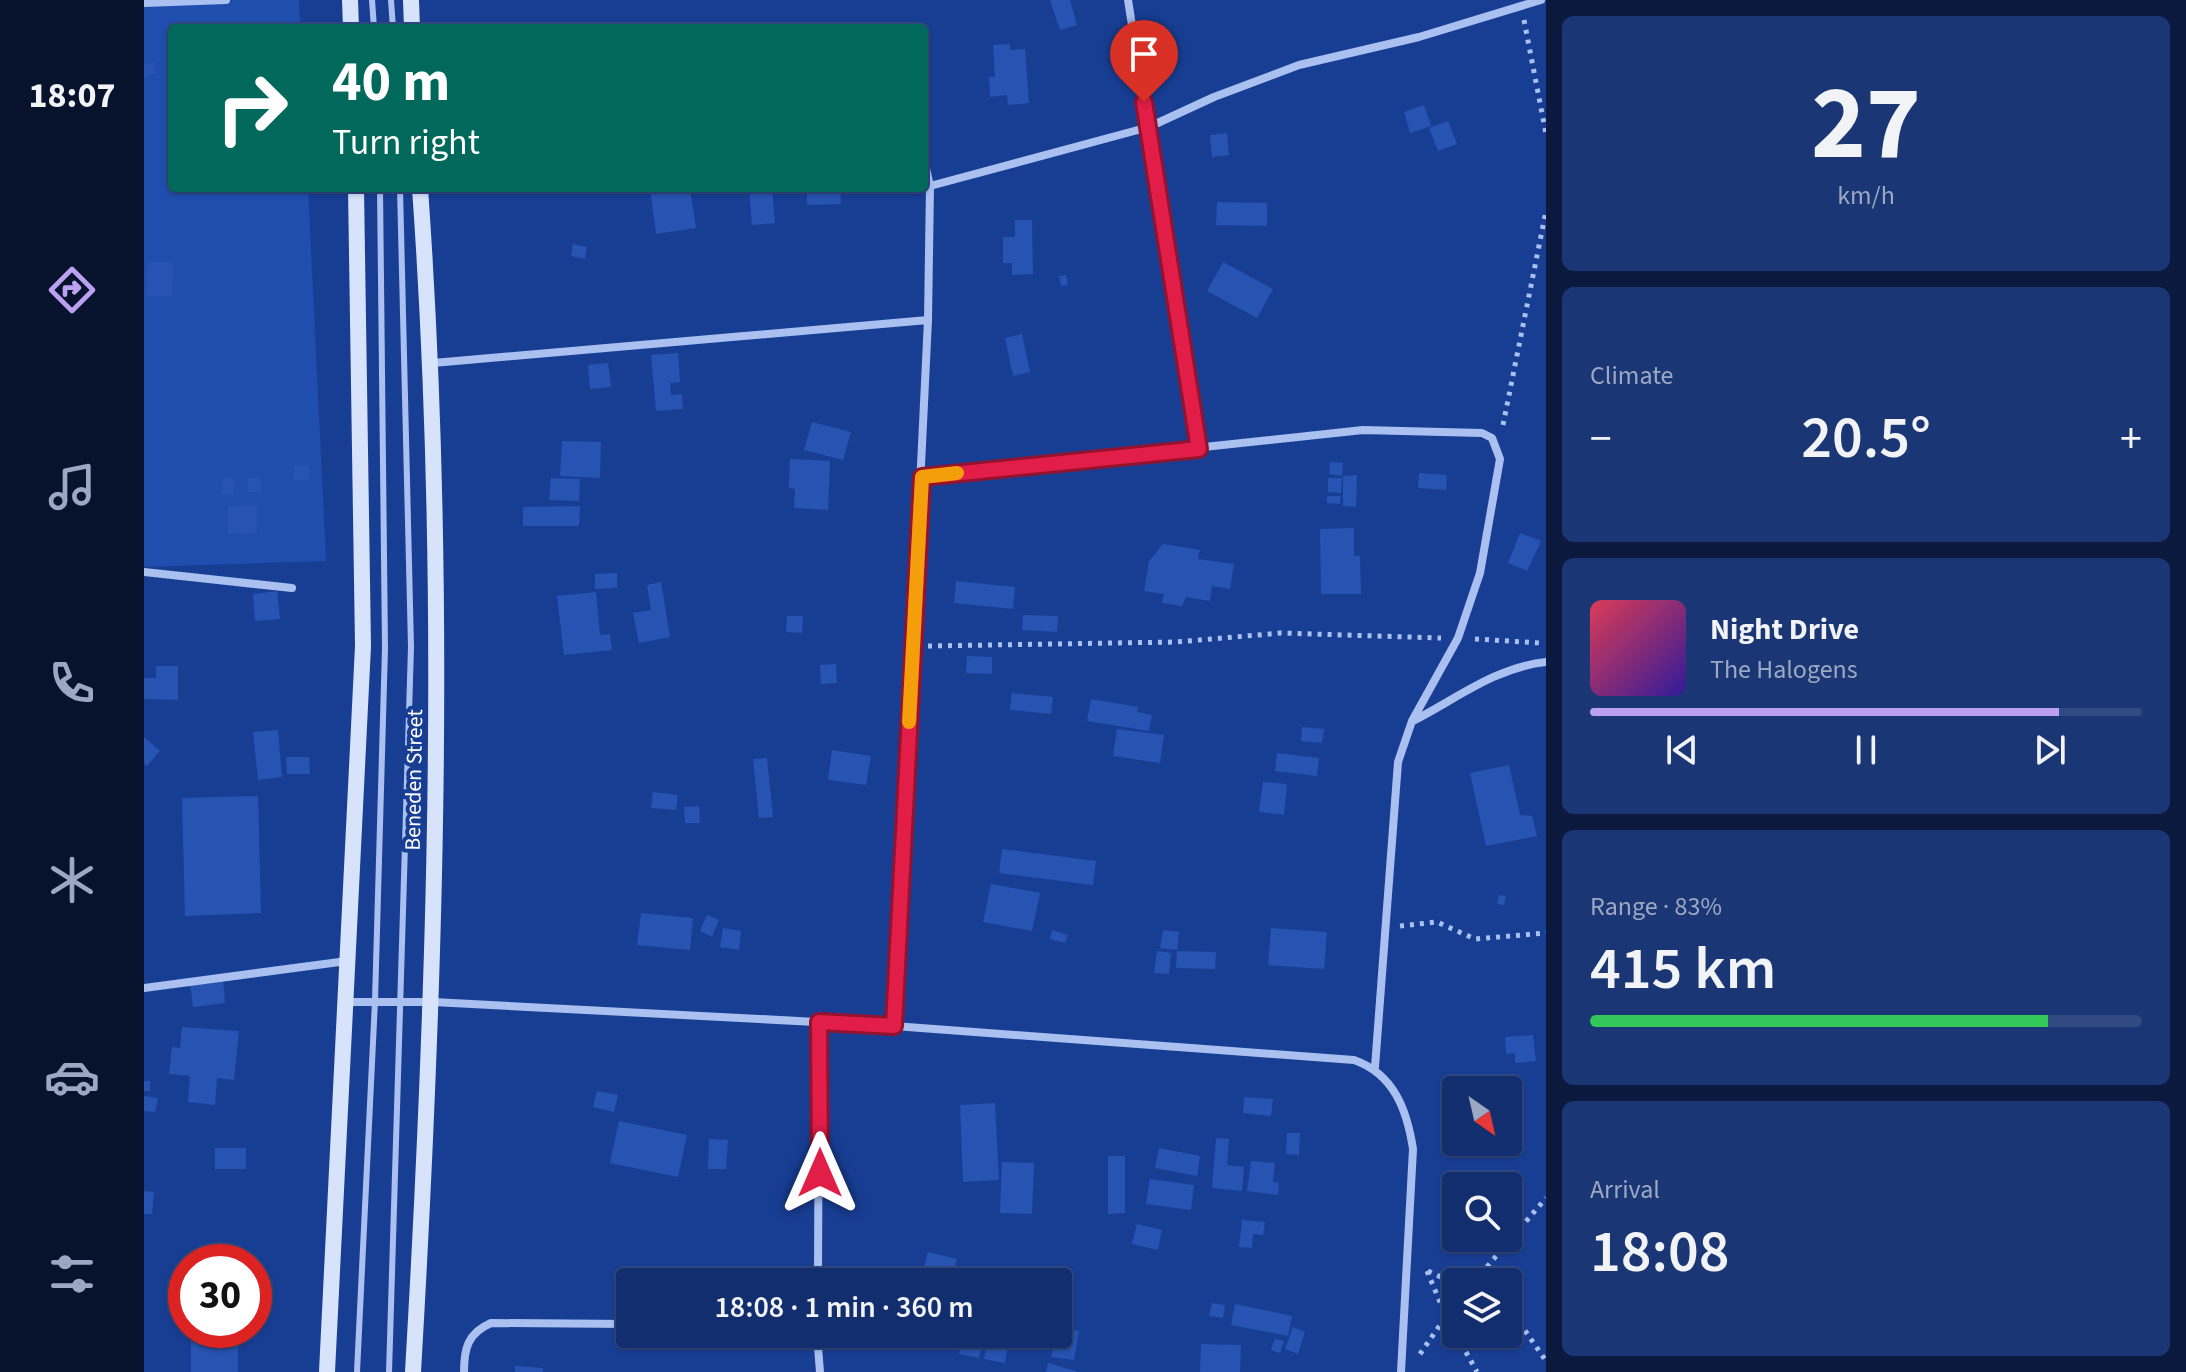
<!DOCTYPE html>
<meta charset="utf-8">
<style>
:root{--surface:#122e6f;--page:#1b3674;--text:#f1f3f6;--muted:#9ca8c3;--line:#314a82;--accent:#bca0f2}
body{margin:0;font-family:"Source Sans 3",sans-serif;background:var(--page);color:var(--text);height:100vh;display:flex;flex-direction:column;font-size:30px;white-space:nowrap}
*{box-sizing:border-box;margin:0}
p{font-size:26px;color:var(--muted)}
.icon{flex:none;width:44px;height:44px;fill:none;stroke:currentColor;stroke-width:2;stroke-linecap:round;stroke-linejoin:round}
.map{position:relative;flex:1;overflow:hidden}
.side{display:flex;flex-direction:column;gap:16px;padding:16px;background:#0a193d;width:640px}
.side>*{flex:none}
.guide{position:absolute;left:24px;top:24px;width:760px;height:168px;border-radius:8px;box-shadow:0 2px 6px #0004,0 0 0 2px var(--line);background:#00695c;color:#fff;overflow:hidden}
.needle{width:52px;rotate:146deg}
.tools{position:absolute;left:1298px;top:1076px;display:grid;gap:16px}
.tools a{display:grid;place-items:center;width:80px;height:80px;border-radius:8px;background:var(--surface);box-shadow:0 2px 6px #0004,0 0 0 2px var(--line);font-size:40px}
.speed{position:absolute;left:24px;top:1244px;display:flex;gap:16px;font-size:40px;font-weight:700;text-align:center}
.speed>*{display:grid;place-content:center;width:104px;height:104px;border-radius:50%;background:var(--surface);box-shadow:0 2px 6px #0004,0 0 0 2px var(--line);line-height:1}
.speed .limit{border:12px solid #d22;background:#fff;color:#111}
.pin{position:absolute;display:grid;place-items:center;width:68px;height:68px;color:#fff;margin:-82px -34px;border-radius:50% 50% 50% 0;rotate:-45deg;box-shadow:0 0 8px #0007}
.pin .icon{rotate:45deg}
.me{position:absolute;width:88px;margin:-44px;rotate:0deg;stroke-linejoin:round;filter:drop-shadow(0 0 6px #0008)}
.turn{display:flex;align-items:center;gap:28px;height:168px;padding:0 32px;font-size:36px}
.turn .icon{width:104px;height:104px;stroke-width:2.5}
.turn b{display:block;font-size:56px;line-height:68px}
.big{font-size:60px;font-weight:600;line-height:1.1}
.side .tile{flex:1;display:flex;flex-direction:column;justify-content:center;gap:12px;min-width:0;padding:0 28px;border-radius:12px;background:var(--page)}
.side .dial{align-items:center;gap:0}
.dial b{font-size:104px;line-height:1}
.song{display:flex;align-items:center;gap:24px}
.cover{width:96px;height:96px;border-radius:12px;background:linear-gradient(135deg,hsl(350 70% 55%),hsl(250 70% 35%))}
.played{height:8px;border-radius:4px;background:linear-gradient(90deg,var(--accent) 85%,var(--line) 85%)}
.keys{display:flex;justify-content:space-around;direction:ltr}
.heat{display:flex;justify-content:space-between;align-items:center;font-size:44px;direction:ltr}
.charge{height:12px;border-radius:6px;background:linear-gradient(90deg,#34c759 83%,var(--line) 0)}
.trip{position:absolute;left:472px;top:1268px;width:456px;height:80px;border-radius:8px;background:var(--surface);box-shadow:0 2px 6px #0004,0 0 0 2px var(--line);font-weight:600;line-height:80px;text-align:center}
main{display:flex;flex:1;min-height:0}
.menu{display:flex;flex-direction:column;width:144px;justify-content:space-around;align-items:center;background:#07122c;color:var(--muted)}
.menu .icon{width:56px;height:56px}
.menu .selected{color:var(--accent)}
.menu b{font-size:36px;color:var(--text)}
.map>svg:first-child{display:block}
.green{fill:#204eae}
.building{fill:#2753b2}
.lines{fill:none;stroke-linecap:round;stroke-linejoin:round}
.path{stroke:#a9c0f0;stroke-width:5;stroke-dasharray:4 6;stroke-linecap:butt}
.service{stroke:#a9c0f0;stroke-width:6}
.minor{stroke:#a9c0f0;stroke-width:8}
.secondary{stroke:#d7e2fb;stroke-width:16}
.route-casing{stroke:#92132f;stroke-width:20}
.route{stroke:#e11d48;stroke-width:14}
.slow{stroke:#f59e0b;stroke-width:14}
.labels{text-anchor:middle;stroke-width:8;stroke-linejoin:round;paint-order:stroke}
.street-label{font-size:22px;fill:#fff;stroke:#183e94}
</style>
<main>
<nav class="menu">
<b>18:07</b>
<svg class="icon selected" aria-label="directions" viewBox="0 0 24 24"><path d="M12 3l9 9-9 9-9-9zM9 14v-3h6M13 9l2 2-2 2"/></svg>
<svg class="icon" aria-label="music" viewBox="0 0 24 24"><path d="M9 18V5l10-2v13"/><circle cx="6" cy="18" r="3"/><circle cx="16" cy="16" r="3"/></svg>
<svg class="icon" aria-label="phone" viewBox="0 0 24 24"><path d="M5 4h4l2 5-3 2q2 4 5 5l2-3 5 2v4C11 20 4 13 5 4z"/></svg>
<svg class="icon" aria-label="climate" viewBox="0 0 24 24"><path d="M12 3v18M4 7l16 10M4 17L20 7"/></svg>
<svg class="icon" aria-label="car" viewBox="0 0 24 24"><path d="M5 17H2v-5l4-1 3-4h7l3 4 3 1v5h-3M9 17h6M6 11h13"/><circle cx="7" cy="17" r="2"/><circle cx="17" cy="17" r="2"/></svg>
<svg class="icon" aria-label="filters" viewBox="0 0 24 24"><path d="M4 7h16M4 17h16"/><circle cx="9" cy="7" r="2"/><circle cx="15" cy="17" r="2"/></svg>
</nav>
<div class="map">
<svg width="1402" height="1372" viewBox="0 0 1402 1372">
<rect width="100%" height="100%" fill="#183e94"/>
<path class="green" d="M0 0H155L156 28H28V188H164L182 561 0 567Z"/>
<path class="building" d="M906 0H926L933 25 916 30Z
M25 35H28V68H25Z
M866 44V50L881 49 885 103 864 105 863 95 846 97 845 77H851L849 45Z
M10 62 13 73 0 78V64Z
M1280 105 1287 126 1266 133 1260 112Z
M1304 121 1313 144 1294 151 1285 128Z
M1083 133 1085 155 1068 157 1066 135Z
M388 188H419V194H388Z
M506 188H546L552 228 512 234Z
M605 188H628L631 223 608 225Z
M663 188H696L697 204 663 205Z
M1073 202 1123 203V226L1072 225Z
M871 220H888L889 274 868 275V263H859V237H871Z
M429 244 443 247 441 259 427 256Z
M3 262H29L28 296H2Z
M1079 262 1129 289 1113 318 1063 291Z
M922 275 924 285 917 286 915 276Z
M878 334 886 372 869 376 861 338Z
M534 353 536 382 526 383 527 395 538 394 539 409 512 411 507 355Z
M464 363 467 387 446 389 444 365Z
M668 422 707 432 699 460 660 450Z
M418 441 457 442 456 478 416 476Z
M646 459 686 461 684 510 650 508 651 489 645 488Z
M1186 462 1199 463 1198 476 1185 474Z
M165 465 166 479 150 480V466Z
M1275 473 1303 475 1302 490 1274 488Z
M1213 475 1212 507 1199 506V476Z
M79 477 91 479 90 495 77 494Z
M116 477 117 492H104V478Z
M407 478 436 479 435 501 405 500Z
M1184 478H1198L1197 493 1184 492Z
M1183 496H1197L1196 504 1183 503Z
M113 505V533L84 534V506Z
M436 506 435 526H379V507Z
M1210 528V556H1216L1217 594H1177L1176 529Z
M1376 533 1397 541 1383 571 1364 563Z
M1019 544 1056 550 1054 559 1090 564 1086 589 1068 586 1066 601 1042 597 1038 606 1018 603 1020 594 1000 591 1005 561Z
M473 573V588L451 589V574Z
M812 581 871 587 869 609 810 603Z
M517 582 526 637 495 643 489 613 507 610 503 585Z
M133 591 136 619 111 621 109 594Z
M452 592 456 635 466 634 468 650 420 655 413 596Z
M879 615 914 616 913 632 878 630Z
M643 616H659L658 633 642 632Z
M823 656 848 657V674L822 673Z
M692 664 693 683 677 684 676 665Z
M12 666H34V700L0 699V678H12Z
M868 693 909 697 907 714 866 710Z
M947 699 994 707 993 712 1008 715 1005 731 943 721Z
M1158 727 1180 729 1178 743 1157 741Z
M973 729 1020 735 1016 763 969 756Z
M134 730 138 777 114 780 109 732Z
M0 737 16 751 3 766 0 764Z
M688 750 727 756 722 785 684 780Z
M1133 753 1175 758 1173 776 1131 771Z
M142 757H165L166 774H143Z
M623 758 629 817 615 818 609 759Z
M1365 765 1376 815 1388 816 1393 836 1342 846 1326 773Z
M1119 782 1143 784 1140 815 1115 812Z
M509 792 534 795 532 810 507 808Z
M114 796 117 913 41 916 38 798Z
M555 806 556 823H541L540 807Z
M858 849 952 861 949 885 855 873Z
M847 884 896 893 888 931 839 922Z
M1355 895 1362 896 1360 905 1353 904Z
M497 913 549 918 546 950 493 945Z
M563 915 575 920 568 937 556 931Z
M579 928 597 931 595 950 576 947Z
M1127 928 1183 932 1180 969 1124 965Z
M908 930 924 935 921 943 906 939Z
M1019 930 1035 932 1033 950 1016 948Z
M1013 951 1027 953 1025 974 1010 973Z
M1033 951 1072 952 1071 969 1032 968Z
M79 979 81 1003 49 1007 46 983Z
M38 1027 95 1031 90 1080 73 1078 71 1105 44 1102 46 1076 25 1074 28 1047 36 1048Z
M1389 1035 1392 1061 1371 1063V1053L1362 1054 1361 1037Z
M0 1081H6V1091H0Z
M453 1091 474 1095 470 1112 449 1107Z
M0 1096 14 1098 11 1112 0 1111Z
M1100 1097 1129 1099 1127 1116 1099 1113Z
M851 1103 855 1180 819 1182 816 1105Z
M475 1121 543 1135 534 1177 466 1163Z
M1143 1133H1156L1155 1155 1142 1154Z
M1072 1138 1085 1139 1083 1165 1100 1167 1098 1191 1068 1188Z
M565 1139 584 1140 582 1169H564Z
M71 1148H102V1169H71Z
M1015 1148 1056 1156 1053 1176 1011 1168Z
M964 1156H981V1213L964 1214Z
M1107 1161 1131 1163 1129 1182 1135 1183 1134 1195 1103 1191Z
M858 1162 890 1163 888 1214 856 1213Z
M1006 1179 1050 1185 1047 1210 1002 1204Z
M0 1191 10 1192 8 1214H0Z
M1098 1220 1121 1222 1119 1235 1109 1234 1108 1248 1095 1247Z
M993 1224 1018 1230 1014 1250 988 1244Z
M784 1252 813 1259 806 1282H776Z
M819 1267 843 1272 841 1282 816 1281Z
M1068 1303 1081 1305 1079 1318 1065 1316Z
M1091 1304 1148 1316 1144 1336 1087 1325Z
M1149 1327 1161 1332 1154 1354 1141 1349Z
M914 1328 935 1331 930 1360 907 1357Z
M47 1330H83V1339H94V1372H47Z
M819 1334H841L835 1358 815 1354Z
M1131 1339 1140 1341 1136 1353 1127 1350Z
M843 1341 864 1344 861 1363 840 1359Z
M1057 1344 1097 1345 1096 1372H1056Z
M904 1363 932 1371V1372H902Z
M371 1366 399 1368V1372H371Z"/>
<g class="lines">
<path class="path" d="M1380 20 1402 134
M1359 425 1402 211
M1331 639 1397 643
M784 646 1032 642 1137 633 1297 638
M1256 926 1293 922 1331 939 1402 933
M1283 1271 1301 1314 1333 1372
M1284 1271 1312 1284
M1330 1282 1402 1198
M1364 1306 1402 1361
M1276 1354 1312 1302"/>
<path class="service" d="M228 0 230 28
M247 0 249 28
M213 1372 231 1001 241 648 236 188
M245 1372 267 647 256 188"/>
<path class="minor" d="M984 0 1055 449
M0 3 82 0
M786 186 1005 127 1070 97 1155 65 1275 37 1397 0
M289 363 784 320
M778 477 1219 430 1338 433 1348 438 1356 459 1336 573 1314 638 1268 721 1254 762 1231 1067
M0 572 148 588
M1269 721C1312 699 1352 667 1402 662
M0 988 203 961
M202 1002H289L750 1026 1210 1060C1250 1074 1263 1110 1269 1149L1257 1372
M750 1026 784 320 786 186 780 160
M674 1282 675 1022
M673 1334 676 1372
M320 1372C320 1348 324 1333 347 1323L486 1324"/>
<path class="secondary" d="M206 0 207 28
M267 0 268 28
M183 1372 219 646 212 188
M269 1372C292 977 304 583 276 188"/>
</g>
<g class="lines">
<defs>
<path id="route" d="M676 1173 675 1022 750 1026 778 477 1055 449 1000 102"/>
</defs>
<use href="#route" class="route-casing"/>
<use href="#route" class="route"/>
<path class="slow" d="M765 722 778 477 813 473"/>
</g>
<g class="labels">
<g class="street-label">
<text transform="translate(269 780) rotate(-89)" y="8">Beneden Street</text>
</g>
</g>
</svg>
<div class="tools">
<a><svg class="needle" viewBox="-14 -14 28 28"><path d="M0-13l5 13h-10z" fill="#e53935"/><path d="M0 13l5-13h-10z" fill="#9ca8c3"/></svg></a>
<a><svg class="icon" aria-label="search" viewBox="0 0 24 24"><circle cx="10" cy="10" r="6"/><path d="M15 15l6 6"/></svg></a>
<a><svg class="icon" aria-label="layers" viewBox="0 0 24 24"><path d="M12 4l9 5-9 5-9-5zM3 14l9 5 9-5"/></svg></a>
</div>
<div class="speed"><div class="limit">30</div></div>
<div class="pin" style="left:1000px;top:102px;background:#d93025"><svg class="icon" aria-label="arrive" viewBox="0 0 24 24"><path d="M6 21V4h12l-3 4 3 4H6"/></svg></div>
<svg class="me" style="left:676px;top:1173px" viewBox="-20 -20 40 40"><path d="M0-17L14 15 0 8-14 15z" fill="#e11d48" stroke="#fff" stroke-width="4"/></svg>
<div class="trip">18:08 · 1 min · 360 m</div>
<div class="guide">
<div class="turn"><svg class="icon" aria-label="right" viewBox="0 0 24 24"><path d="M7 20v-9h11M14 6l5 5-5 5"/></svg><div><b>40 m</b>Turn right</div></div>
</div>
</div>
<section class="side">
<div class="tile dial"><b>27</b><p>km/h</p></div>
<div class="tile"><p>Climate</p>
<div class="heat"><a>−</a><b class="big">20.5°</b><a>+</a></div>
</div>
<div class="tile">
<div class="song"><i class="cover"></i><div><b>Night Drive</b><p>The Halogens</p></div></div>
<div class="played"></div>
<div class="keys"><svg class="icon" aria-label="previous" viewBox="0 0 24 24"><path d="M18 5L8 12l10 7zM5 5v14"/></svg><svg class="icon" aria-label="pause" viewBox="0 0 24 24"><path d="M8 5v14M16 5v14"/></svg><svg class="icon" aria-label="next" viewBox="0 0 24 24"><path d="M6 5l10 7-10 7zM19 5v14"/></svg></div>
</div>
<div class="tile"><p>Range · 83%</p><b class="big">415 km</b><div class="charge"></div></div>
<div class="tile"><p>Arrival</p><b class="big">18:08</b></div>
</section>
</main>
